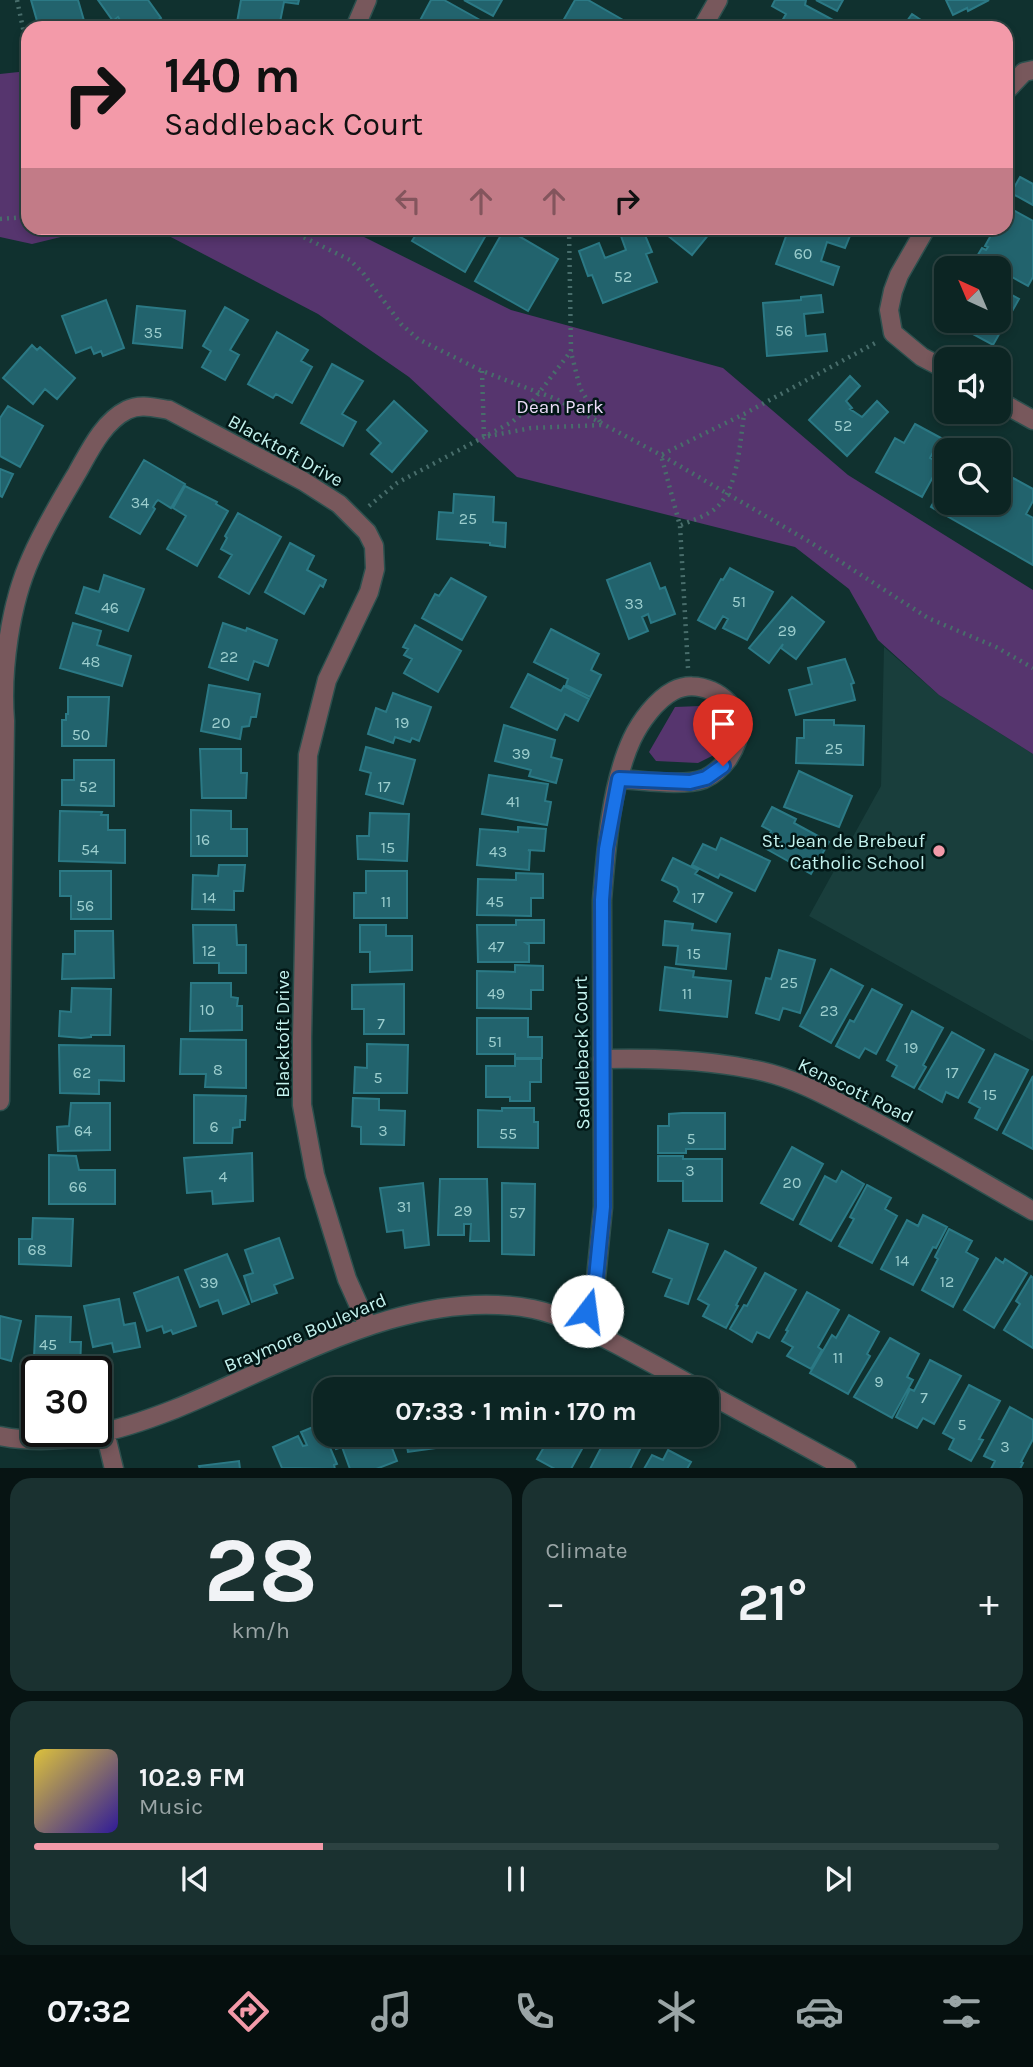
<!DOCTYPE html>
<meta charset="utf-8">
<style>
:root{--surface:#0c2523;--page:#1a3130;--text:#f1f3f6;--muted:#9aa5a6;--line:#2c4241;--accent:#f39aa9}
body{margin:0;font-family:Karla,sans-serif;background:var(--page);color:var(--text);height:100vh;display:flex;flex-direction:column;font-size:26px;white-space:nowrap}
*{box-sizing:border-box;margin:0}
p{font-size:23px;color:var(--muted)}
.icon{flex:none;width:38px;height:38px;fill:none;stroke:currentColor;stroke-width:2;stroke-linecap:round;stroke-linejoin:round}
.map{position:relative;height:1468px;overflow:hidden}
.side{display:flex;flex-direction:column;gap:10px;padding:10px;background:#071413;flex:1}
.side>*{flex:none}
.hud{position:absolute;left:21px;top:21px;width:992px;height:214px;border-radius:21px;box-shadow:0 4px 10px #0003,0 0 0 2px var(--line);background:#f39aa9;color:#111;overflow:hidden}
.needle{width:46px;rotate:316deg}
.tools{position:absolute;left:934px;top:256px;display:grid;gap:14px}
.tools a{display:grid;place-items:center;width:77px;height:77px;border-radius:14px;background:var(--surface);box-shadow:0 4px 10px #0003,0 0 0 2px var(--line);font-size:35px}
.speed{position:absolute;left:21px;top:1356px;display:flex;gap:14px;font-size:35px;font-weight:700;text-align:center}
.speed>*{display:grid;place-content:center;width:91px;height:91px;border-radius:50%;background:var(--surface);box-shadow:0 4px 10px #0003,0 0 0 2px var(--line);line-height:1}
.speed .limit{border:4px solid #111;border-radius:10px;background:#fff;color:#111}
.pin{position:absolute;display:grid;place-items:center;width:60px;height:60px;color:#fff;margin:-72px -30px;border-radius:50% 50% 50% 0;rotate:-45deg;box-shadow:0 0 7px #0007}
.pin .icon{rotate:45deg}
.me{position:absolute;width:77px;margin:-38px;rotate:15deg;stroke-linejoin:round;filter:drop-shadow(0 0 5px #0008)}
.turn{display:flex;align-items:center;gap:24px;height:147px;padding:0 28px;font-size:32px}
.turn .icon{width:91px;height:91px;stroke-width:2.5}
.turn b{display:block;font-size:49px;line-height:60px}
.lanes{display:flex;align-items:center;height:66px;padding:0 28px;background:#0003;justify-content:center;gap:35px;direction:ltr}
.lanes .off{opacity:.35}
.big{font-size:52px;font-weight:700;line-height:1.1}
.side .widget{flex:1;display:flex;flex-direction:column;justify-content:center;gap:10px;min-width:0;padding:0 24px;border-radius:21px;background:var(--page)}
.side .dial{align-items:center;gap:0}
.dial b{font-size:91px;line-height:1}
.song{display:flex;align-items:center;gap:21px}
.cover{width:84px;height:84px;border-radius:10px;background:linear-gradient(135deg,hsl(50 70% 55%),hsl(250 70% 35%))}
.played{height:7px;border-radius:4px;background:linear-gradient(90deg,var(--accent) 30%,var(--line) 30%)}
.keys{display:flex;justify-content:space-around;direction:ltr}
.heat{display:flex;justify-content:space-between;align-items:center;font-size:38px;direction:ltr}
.side .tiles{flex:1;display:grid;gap:10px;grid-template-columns:1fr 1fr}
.widget:last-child{grid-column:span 2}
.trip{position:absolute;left:313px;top:1377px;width:406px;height:70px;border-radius:21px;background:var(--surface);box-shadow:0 4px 10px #0003,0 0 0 2px var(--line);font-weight:700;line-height:70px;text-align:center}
.menu{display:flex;height:112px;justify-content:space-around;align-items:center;background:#050f0e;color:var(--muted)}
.menu .icon{width:49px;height:49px}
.menu .selected{color:var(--accent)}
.menu b{font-size:32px;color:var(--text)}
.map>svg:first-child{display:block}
.built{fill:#193e3c}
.green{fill:#56356e}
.building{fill:#22636d;stroke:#2b7985;stroke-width:2}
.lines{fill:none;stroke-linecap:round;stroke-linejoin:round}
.minor-casing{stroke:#2d504e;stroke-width:21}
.path{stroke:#486d6b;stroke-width:4.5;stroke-dasharray:2 5;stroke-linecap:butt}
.minor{stroke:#78585c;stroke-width:18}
.route-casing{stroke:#114b97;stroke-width:18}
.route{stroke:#1a73e8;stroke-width:12}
.poi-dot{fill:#f39aa9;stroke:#021716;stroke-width:2.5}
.labels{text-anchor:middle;stroke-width:5;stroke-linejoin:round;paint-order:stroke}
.number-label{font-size:16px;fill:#9ccece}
.park-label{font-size:19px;fill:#eadcf7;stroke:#021716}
.street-label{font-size:19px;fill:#c4f2ee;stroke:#021716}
.poi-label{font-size:19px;fill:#c4f2ee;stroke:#021716;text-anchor:end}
</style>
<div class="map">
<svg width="1033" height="1469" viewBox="0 0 1033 1469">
<rect width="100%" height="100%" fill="#10312f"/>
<path class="built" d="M884 647 939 695 1033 754V1041L809 916 881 786Z"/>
<path class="green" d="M28 71V228H346L511 310 723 368 848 475 1033 590V754L939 695 878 640 849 589 795 547 517 477 409 377 318 314 167 235H69L32 244 0 237V74Z
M700 706 713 720 722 736 714 755 698 763 656 761 649 752 675 707Z"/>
<path class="building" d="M31 0H78L85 24 81 25 82 28H39Z
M98 0H148L161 18 147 28H125L118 17 113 21Z
M241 0H299L298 4 284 2 280 22 294 25 293 28H236Z
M431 0H444L480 20 475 28H416Z
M464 0H502L493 16Z
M575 0H588L630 24 627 28H559Z
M775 0H806L805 5 833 20 829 28H778L786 14 772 6Z
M816 0H843L837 11Z
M946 0H989L968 11 967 8 953 15Z
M912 14 933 28H902Z
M1020 177 1033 184V205L1011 193Z
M1006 206 1033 221V277L1028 286 999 270V268H995L976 258 982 248 986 250 988 247 985 246 995 228H1006Z
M420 228H490L465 272 412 241Z
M505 228 558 259 528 311 475 281Z
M642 228 652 252 646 254 657 282 603 303 592 275 588 276 579 251 599 243 605 258 626 250 621 236Z
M665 228H714L692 255 662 231Z
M789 228H842L852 231 845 248 827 242 821 261 839 267 833 285 776 264Z
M999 288 1019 299 993 345 960 327 964 320H999Z
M821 295 823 312 804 314 806 336 825 334 827 351 767 356 763 303 801 300V297Z
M106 300 124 348 103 356 101 351 94 354 91 347 76 353 62 316Z
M137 306 185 311 182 348 133 343Z
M225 307 248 320 230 350 239 355 225 380 202 367 211 351 203 346Z
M277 332 308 350 301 361 312 367 292 403 276 394 273 398 248 384Z
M32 345 37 350 40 347 75 378 57 399 45 389 33 404 3 378Z
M332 364 363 381 342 414 356 422 343 446 301 423Z
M850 376 860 386 846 401 852 408 850 409 862 417 877 401 888 412 847 456 809 420Z
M394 401 427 431 392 472 371 454 381 443 367 430Z
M8 406 43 426 20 467 0 456V418Z
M915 424 941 438 930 458 940 464 922 497 876 472 895 438 904 443Z
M144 460 185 484 171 508 158 500 156 502 153 507 155 509 140 534 110 517Z
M0 469 13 474 2 497 0 496Z
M1013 478 1033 489V501L1026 514 1033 518V565L931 507 947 479V502H999Z
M185 486 217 502 216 504 228 511 197 566 167 549 186 516 173 508Z
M454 494 494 497 493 522 506 523 505 547 490 545V543L437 539 439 512 453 513Z
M238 513 281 537 249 594 219 577 232 555 221 549 227 538 225 536Z
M290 543 314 556 307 570 326 580 323 587 320 585 304 614 265 592Z
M650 563 660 589 665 587 675 614 651 623 648 614 642 617 648 631 629 639 607 580Z
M730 568 773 592 747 640 723 628 728 619 723 616 715 629 698 620 721 579 723 580Z
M104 575 144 589 128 631 76 613 84 587 99 592Z
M451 578 486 597 462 640 422 618 435 594 439 596Z
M792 597 824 622 796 659 781 648 783 644 769 663 749 648Z
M73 623 101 631 97 645 131 656 122 686 60 668Z
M223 623 246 631 247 628 277 640 268 666 254 661 248 680 209 667Z
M415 625 461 651 438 692 404 673 412 659 404 655 408 649 403 647Z
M551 629 599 654 591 670 601 675 590 697 566 685 568 679 534 662Z
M845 659 854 683 851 684 855 700 796 715 789 690 812 684 808 668Z
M528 674 561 691 564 686 589 699 578 721 565 714 557 730 511 707Z
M209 685 260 694 256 717H251L249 726 242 727 240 739 201 731Z
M393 693 431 707 419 741 412 738 410 742 395 737 393 743 368 734 376 708 386 712Z
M68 697H109L106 746H62V720H66V714H68Z
M804 720H834V725L864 726 863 765 796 763 797 738H804Z
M504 725 555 740 551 757 562 760 556 783 529 776 531 770 495 761Z
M366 747 415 760 403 804 366 794 371 773 360 770Z
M200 749H241V773H247L246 798H202Z
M74 760H114V806L62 805V780H74Z
M799 771 852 796 839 827 784 807Z
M489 775 548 784 545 801 551 802 547 825 482 814Z
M772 807 796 819 794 823 829 842 811 874 763 847 771 831 762 826Z
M191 810 231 811V829H247V856H191Z
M60 811 102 812 101 815H108V830H125V863L59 861Z
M370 813 409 814 407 861 358 859 357 836H369Z
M518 827 546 829 544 851 528 850 530 851 529 870 477 865 480 829 518 832Z
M721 838 770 861 755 891 720 874 718 878 692 865 703 844 716 850Z
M673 858 698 870 695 874 732 893 716 922 674 901 679 892 677 887 662 880Z
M219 865H245L243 891H234V910L192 909 193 875 218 876Z
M60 871H111V919H71V896H60Z
M366 871H407V918H354V893H366Z
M516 873 543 874V898H531V916L477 915 478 879 516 880Z
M516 920H544V943H526L529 945V962H478L477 925H516Z
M665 921 693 924 692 930 730 934 726 969 676 964 678 946 663 945Z
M193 925H236L237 945H246V973H219V963H194Z
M360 925H386V936H412V970L370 972V952H360Z
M75 931H113L114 978 62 979 63 954H75Z
M779 950 815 960 800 1013 783 1008 779 1020 756 1013 766 978 771 979Z
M515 965 543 966V990H531V1009L477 1008V971L515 972Z
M665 967 694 971 693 977 731 981 727 1017 660 1010Z
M831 969 863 986 831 1043 800 1026Z
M191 983H231V997L238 998 237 1006H242V1030L190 1031Z
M404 984V1034H364V1009H352V985Z
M72 988 111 989 110 1035H91V1037L81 1038 59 1036 60 1011 71 1012Z
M872 989 902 1005 876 1054 865 1048 859 1058 836 1046 850 1020 854 1022Z
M912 1011 943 1028 923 1065 926 1067 914 1088 892 1076 897 1066 887 1060Z
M477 1018H528V1037H542V1058H515V1054H477Z
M952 1032 984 1050 958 1098 946 1092 942 1102 919 1089Z
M181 1039 246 1040V1088L205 1087 206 1074H180Z
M367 1044 408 1045 407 1093H354L355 1067 367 1068Z
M59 1045 124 1046V1081L99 1080V1094L60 1093Z
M995 1054 1028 1070 997 1130 975 1118 980 1108 969 1102Z
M515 1059H541V1082H530V1101H510V1097H486V1066H515Z
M1033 1076V1149L1003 1133Z
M194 1095 246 1096 245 1120H240V1127L233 1128 232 1143H194Z
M353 1098 379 1099V1110L405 1111 404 1145 361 1144V1127L352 1126Z
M71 1103H110V1150L58 1151 57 1127 69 1126Z
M502 1108H534V1122H538V1148L478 1147V1110L502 1111Z
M682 1113H725V1149H686V1153H658V1126H669V1114Z
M792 1147 823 1164 793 1220 761 1203Z
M252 1153 253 1201 213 1204 212 1191 187 1193 184 1158Z
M49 1155 76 1156 79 1170H115V1204H49Z
M658 1156H683V1159H722V1201H683V1181H658Z
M842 1171 864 1184 831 1241 800 1224 825 1176 836 1182Z
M440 1179H487L489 1241H470L471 1224H464V1235H438Z
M423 1183 429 1245 405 1248 403 1230 387 1232 380 1188Z
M502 1183 535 1184 534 1255 502 1254Z
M867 1185 891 1198 885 1209 897 1216 872 1263 839 1246 854 1219 850 1217Z
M923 1215 947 1227 936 1248 933 1247 913 1285 881 1269 907 1220 918 1226Z
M33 1218 73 1219 71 1266 19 1264V1239H32Z
M949 1229 972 1241 966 1252 978 1259 953 1307 922 1290 938 1259 935 1257Z
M669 1230 708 1244 688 1304 665 1296 672 1279 653 1272Z
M279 1238 293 1278 274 1285 277 1293 252 1302 244 1276 253 1273 245 1250Z
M725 1251 756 1268 736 1305 738 1306 726 1328 703 1316 709 1305 698 1299Z
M227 1254 249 1304 223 1314 218 1300 200 1307 185 1270Z
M996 1258 1003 1263 1005 1259 1027 1273 994 1328 964 1310Z
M765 1273 796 1290 769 1338 757 1332 752 1342 730 1329 744 1305 747 1306Z
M1031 1276 1033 1278V1348L1004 1330 1020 1304 1016 1301Z
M178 1277 196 1326 173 1334 171 1330 164 1333 162 1326 147 1331 134 1293Z
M807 1292 839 1310 818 1347 822 1350 811 1369 787 1356 793 1347 782 1341 788 1331 786 1330Z
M119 1299 124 1325 135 1323 140 1347 114 1352 112 1343 93 1347 84 1306Z
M849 1315 879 1332 867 1354 870 1356 848 1394 810 1373 832 1335 836 1338Z
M0 1316 21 1321 11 1361 0 1358Z
M36 1316 71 1317 70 1342H81L80 1370 54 1369V1358L34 1357Z
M890 1338 919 1354 907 1377 913 1380 892 1418 854 1397Z
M930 1360 961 1376 934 1424 923 1418 917 1428 896 1417 910 1389 914 1391Z
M454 1381 484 1383 483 1388 495 1390H454Z
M969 1385 1000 1401 979 1439 983 1440 971 1461 949 1449 954 1439 943 1433Z
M1010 1407 1033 1420V1439L1021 1462 1023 1463 1020 1469H991L995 1461 984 1456Z
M320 1424 337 1464 334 1465 335 1469 282 1468 273 1447 298 1436 303 1446 307 1445 301 1432Z
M331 1435H387L397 1461 376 1469H350L342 1447 336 1449Z
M405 1435H442L444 1447 408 1452Z
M505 1435H539L537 1446 504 1437Z
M551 1435H598L594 1441 588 1438 571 1469H555L537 1459Z
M604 1435H633L629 1442 640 1449 630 1469H590L603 1444 600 1443Z
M668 1450 691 1462 687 1469H644L652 1455 663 1460Z
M239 1461 240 1469H200L199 1466Z"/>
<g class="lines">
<defs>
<path id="minor" d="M355 28 367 0
M702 28 718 0
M1006 91 1024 72 1033 70
M926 228 899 275 893 291 889 310 893 333 922 357 947 370
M999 401 1033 420
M602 1059C652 1058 702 1059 751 1069 792 1076 829 1097 865 1116 922 1146 977 1179 1033 1211
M0 1101 5 721C1 671 10 604 31 558 44 528 61 500 77 473 90 450 103 422 127 410 140 403 156 408 169 410L303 481 339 504 367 532 374 546 375 569 369 592 327 680 308 755 302 1038V1105L315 1175 347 1279 368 1326
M582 1327 596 1278 603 1207 602 900C606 850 611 784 632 739 640 722 656 700 673 691 697 678 730 694 738 719 742 732 735 748 728 759 722 767 713 775 704 779 681 787 643 780 619 779
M707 1393 847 1469
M105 1432 114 1469
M0 1436C61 1448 119 1431 175 1409 287 1364 408 1285 533 1309 562 1315 589 1330 616 1344 644 1359 672 1374 700 1390"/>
</defs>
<use href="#minor" class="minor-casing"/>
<path class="path" d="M17 0 28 52
M0 219 28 217
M285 228 350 260 363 273 401 324 418 339 482 371 556 399 661 455 810 542 928 618 996 647 1033 668
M482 371 484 437 531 428 602 425 580 388 571 352
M369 506 397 483 512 422 525 411 571 351 569 228
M681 525C693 520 710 515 719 505 738 486 740 441 744 415
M688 668 680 526 661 455 744 414 877 342"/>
<use href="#minor" class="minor"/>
</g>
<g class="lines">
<defs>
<path id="route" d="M587 1311 596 1278 603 1207 602 900 606 849 619 779 690 782 706 778 723 766"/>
</defs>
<use href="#route" class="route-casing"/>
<use href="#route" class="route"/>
</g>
<circle class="poi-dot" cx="939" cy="851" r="7"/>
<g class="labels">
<g class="number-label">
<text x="803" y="259">60</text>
<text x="623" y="282">52</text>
<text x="784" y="336">56</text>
<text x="153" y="338">35</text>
<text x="843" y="431">52</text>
<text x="140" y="508">34</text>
<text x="468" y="524">25</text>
<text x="739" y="607">51</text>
<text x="634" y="609">33</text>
<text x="110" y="613">46</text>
<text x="787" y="636">29</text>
<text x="229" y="662">22</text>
<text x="91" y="667">48</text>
<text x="221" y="728">20</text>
<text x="402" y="728">19</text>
<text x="81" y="740">50</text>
<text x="834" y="754">25</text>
<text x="521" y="759">39</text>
<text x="88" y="792">52</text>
<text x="384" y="792">17</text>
<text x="513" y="807">41</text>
<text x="203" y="845">16</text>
<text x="388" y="853">15</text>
<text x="90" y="855">54</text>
<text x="498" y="857">43</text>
<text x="209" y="903">14</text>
<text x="698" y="903">17</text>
<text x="386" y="907">11</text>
<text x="495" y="907">45</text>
<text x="85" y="911">56</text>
<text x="496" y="952">47</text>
<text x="209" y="956">12</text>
<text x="694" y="959">15</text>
<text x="789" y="988">25</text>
<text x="496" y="999">49</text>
<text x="687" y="999">11</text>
<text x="207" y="1015">10</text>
<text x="829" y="1016">23</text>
<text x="381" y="1029">7</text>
<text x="495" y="1047">51</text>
<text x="911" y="1053">19</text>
<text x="218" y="1075">8</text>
<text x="82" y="1078">62</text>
<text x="952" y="1078">17</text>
<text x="378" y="1083">5</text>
<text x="990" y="1100">15</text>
<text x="214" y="1132">6</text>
<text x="83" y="1136">64</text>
<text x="383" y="1136">3</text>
<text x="508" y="1139">55</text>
<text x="691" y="1144">5</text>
<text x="690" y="1176">3</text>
<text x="223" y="1182">4</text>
<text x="792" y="1188">20</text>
<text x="78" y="1192">66</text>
<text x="404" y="1212">31</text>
<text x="463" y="1216">29</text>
<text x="517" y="1218">57</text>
<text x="37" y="1255">68</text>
<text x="902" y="1266">14</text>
<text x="947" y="1287">12</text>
<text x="209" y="1288">39</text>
<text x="48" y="1350">45</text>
<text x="838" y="1363">11</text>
<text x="879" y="1387">9</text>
<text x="924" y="1403">7</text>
<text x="962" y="1430">5</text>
<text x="1005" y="1452">3</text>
</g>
<g class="park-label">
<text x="560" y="413">Dean Park</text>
</g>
<g class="street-label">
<text transform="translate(286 450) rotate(29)" y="7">Blacktoft Drive</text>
<text transform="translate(282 1034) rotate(-90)" y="7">Blacktoft Drive</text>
<text transform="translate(581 1053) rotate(-91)" y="7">Saddleback Court</text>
<text transform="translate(856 1090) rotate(26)" y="7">Kenscott Road</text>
<text transform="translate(305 1332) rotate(-23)" y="7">Braymore Boulevard</text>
</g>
<g class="poi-label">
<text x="925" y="847">St. Jean de Brebeuf<tspan x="925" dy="22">Catholic School</tspan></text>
</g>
</g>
</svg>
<div class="tools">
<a><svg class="needle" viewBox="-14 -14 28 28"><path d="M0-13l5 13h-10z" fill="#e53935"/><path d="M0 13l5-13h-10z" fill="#9aa5a6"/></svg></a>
<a><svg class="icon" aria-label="sound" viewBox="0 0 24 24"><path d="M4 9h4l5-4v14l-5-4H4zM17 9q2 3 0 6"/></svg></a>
<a><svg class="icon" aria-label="search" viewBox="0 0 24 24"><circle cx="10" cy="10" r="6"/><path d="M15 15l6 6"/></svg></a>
</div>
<div class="speed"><div class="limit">30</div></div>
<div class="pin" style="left:723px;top:766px;background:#d93025"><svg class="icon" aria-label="arrive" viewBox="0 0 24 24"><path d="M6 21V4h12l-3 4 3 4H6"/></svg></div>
<svg class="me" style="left:587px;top:1311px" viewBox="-20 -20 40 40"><circle r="19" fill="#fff"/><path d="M0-13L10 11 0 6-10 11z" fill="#1a73e8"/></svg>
<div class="trip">07:33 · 1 min · 170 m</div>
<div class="hud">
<div class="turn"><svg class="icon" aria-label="right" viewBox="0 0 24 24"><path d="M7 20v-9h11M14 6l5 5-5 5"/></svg><div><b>140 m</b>Saddleback Court</div></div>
<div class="lanes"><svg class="icon off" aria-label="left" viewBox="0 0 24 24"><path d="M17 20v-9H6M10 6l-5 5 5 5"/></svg><svg class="icon off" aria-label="ahead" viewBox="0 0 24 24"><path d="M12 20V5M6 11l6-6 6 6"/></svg><svg class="icon off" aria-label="ahead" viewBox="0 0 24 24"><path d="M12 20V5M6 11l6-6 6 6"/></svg><svg class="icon" aria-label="right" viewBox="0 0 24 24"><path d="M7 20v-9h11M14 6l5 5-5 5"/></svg></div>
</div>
</div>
<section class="side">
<div class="tiles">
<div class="widget dial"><b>28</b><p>km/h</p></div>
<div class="widget"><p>Climate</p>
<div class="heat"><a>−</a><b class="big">21°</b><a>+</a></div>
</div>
<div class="widget">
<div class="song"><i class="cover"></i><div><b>102.9 FM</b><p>Music</p></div></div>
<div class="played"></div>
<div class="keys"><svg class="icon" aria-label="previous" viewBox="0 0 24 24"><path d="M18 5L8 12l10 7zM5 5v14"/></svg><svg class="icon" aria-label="pause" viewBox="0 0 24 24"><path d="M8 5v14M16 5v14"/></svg><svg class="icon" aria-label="next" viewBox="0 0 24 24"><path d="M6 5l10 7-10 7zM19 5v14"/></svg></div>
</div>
</div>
</section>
<nav class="menu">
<b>07:32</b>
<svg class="icon selected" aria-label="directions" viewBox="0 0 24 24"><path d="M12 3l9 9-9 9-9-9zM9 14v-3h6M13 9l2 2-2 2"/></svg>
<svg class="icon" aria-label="music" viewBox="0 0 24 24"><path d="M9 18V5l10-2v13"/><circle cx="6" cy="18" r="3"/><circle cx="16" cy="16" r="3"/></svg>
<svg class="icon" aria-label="phone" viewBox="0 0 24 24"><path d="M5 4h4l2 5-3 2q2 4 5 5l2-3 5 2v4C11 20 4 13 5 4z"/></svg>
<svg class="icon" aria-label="climate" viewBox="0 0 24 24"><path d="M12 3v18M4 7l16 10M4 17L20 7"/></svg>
<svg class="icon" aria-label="car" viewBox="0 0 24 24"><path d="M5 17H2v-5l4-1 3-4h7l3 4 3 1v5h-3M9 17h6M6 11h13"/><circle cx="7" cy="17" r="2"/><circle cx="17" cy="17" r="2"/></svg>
<svg class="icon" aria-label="filters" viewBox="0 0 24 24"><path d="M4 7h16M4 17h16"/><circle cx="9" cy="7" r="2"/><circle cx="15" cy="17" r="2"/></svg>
</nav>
